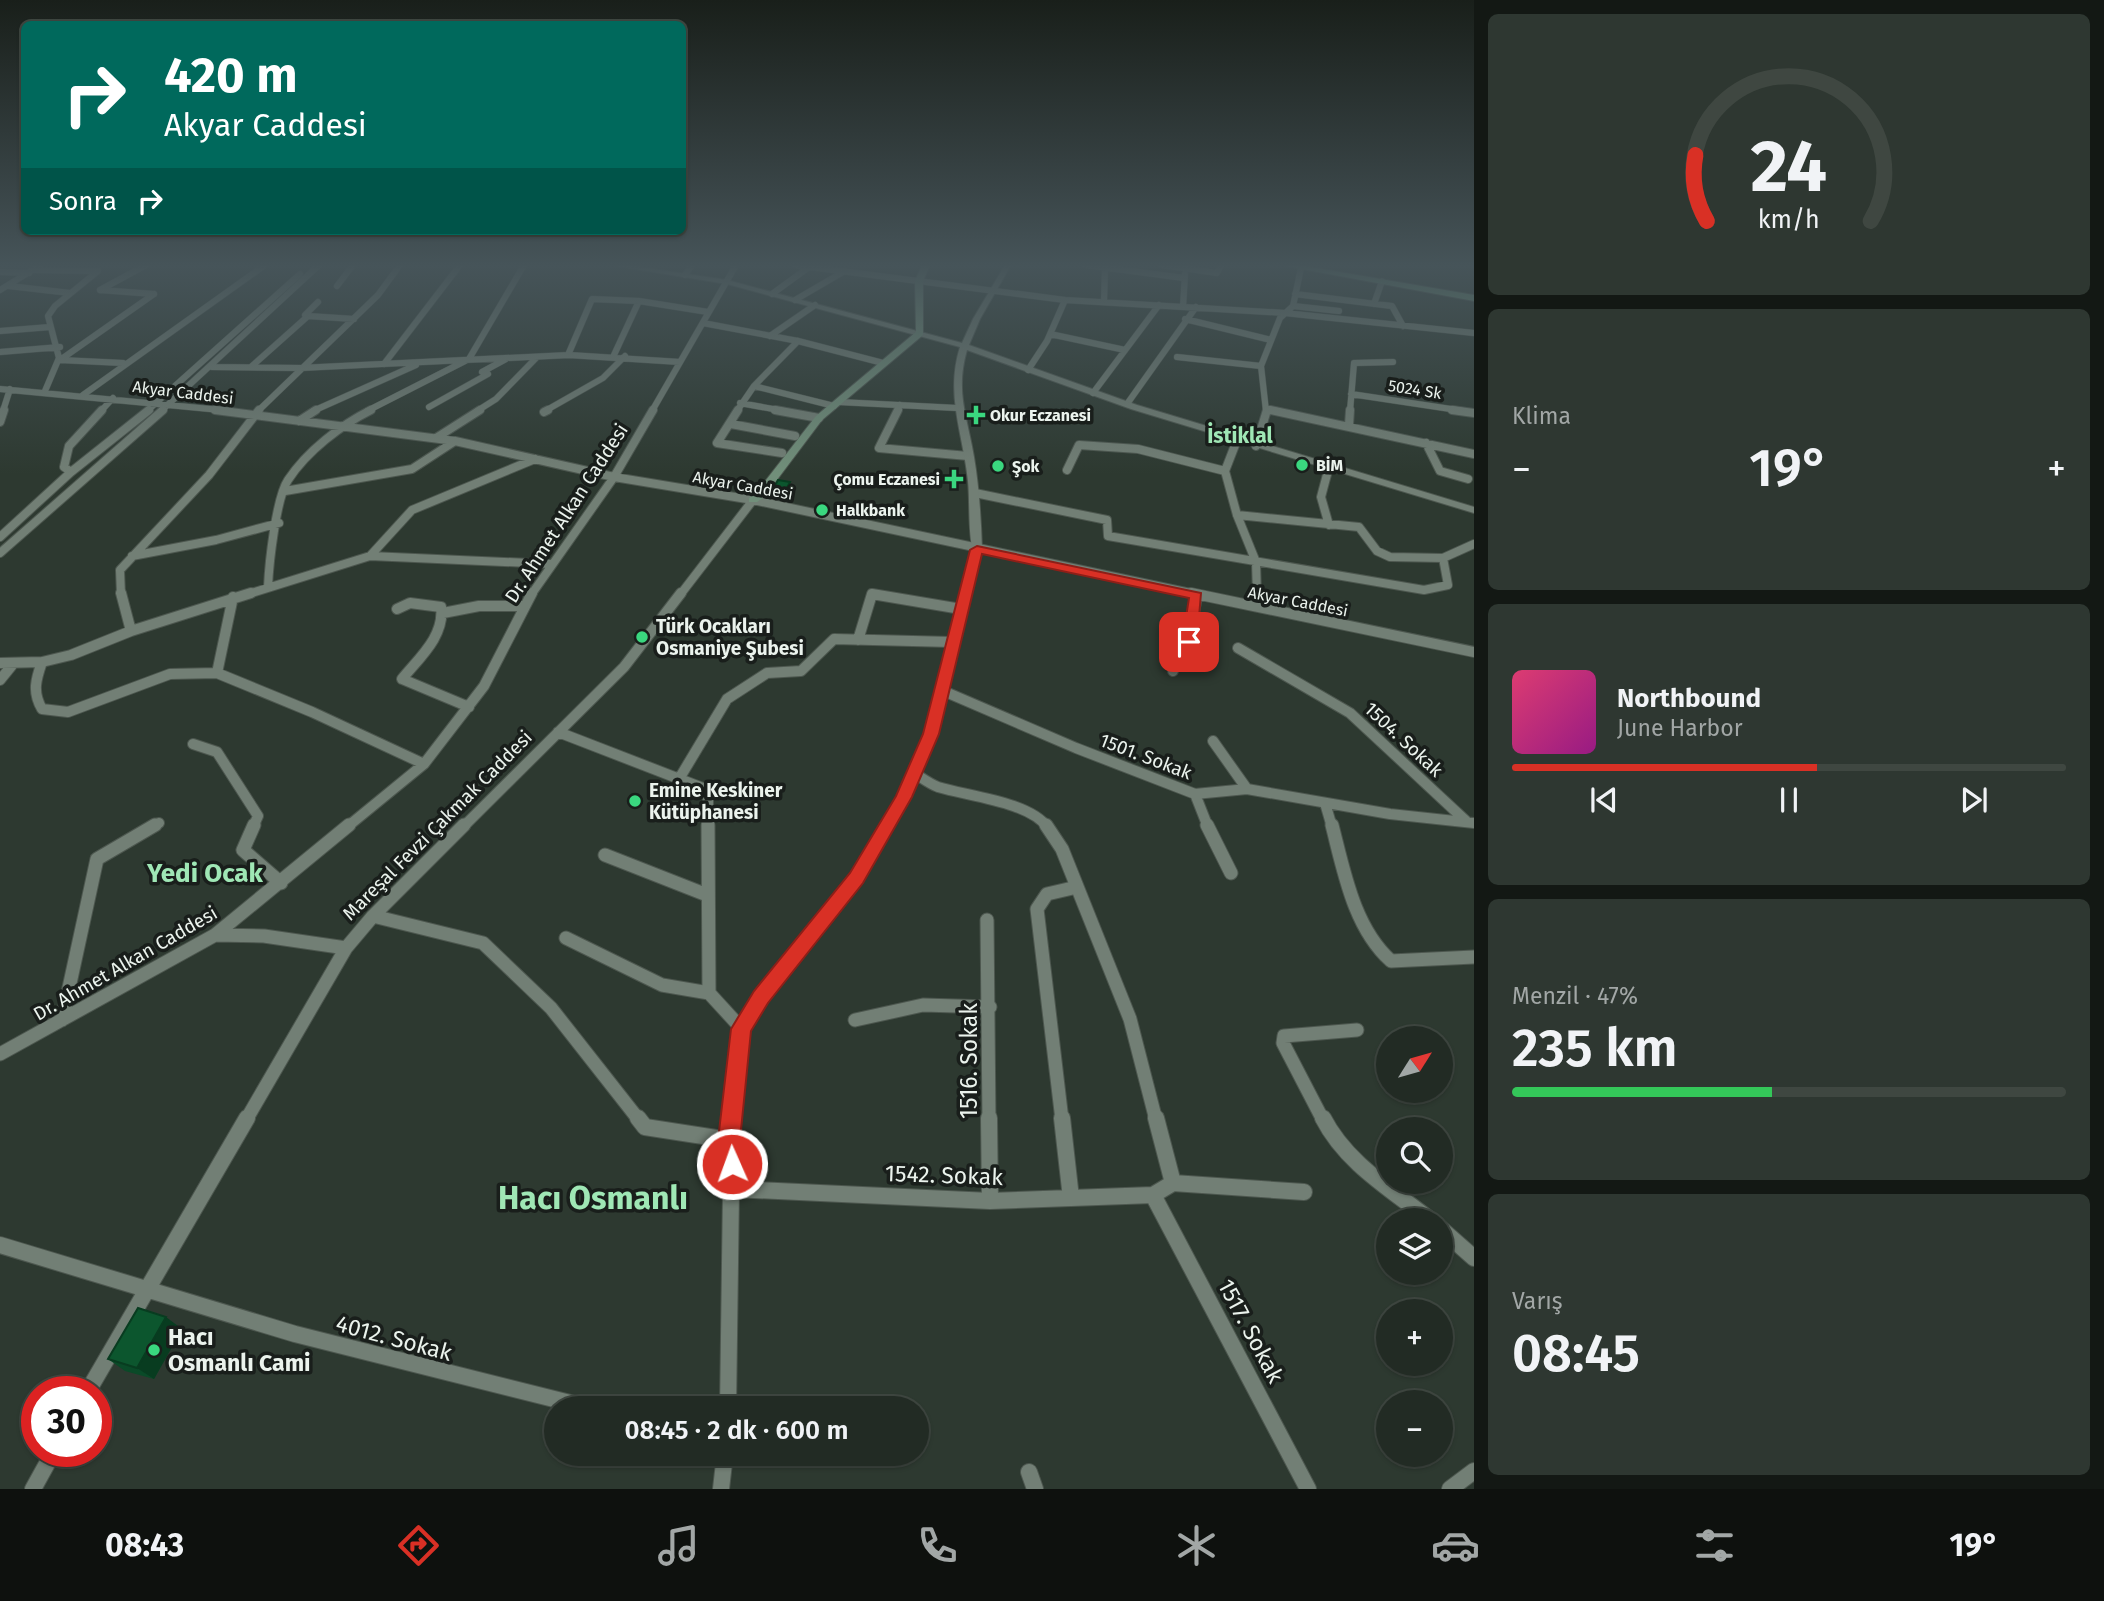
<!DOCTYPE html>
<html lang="tr">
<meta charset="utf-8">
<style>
:root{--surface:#222b24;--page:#2e3731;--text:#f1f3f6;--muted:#a2a7a6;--line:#3f4741;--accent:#d93025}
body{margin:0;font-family:"Fira Sans",sans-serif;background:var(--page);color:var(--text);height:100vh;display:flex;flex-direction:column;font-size:26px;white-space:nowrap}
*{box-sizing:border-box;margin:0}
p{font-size:23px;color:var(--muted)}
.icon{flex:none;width:38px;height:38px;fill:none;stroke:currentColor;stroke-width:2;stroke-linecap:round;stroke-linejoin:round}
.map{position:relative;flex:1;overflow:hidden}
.panel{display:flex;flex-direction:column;gap:14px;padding:14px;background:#131814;width:630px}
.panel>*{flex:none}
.guide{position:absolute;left:21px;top:21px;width:665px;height:214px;border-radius:10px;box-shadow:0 2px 5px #0004,0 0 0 2px var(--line);background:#00695c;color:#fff;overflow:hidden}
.needle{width:46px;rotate:53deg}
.fabs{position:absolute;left:1376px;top:1026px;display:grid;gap:14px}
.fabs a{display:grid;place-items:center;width:77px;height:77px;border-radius:50%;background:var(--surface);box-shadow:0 2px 5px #0004,0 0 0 2px var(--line);font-size:35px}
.speed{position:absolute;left:21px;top:1376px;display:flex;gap:14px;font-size:35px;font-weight:700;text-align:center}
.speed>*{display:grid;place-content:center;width:91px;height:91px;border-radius:50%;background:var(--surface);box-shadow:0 2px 5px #0004,0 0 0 2px var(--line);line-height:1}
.speed .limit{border:10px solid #d22;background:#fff;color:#111}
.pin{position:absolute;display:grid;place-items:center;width:60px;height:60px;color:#fff;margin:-30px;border-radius:14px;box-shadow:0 4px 10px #0006}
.me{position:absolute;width:77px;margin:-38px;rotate:358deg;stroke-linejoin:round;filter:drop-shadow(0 0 5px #0008)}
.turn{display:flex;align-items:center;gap:24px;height:147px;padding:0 28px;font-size:32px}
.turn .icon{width:91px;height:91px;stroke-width:2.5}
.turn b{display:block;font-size:49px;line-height:60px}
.then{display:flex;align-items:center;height:66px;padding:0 28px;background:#0003;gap:14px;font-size:26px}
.big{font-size:52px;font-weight:600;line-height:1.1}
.panel .tile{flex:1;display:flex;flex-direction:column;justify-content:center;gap:10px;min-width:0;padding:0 24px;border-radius:10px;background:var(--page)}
.panel .dial{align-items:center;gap:0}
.dial svg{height:182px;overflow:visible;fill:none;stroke:var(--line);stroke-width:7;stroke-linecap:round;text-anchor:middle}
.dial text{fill:var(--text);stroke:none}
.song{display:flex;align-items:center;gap:21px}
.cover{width:84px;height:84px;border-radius:10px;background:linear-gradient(135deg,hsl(340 70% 55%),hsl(310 70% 35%))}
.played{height:7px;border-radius:4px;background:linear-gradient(90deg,var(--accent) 55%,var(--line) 55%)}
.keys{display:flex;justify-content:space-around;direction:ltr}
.heat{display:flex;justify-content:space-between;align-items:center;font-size:38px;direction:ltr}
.charge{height:10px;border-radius:5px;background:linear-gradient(90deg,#34c759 47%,var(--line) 0)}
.trip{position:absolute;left:544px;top:1396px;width:385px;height:70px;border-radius:35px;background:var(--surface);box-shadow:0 2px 5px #0004,0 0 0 2px var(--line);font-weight:600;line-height:70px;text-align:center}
.tabs{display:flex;height:112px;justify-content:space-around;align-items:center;background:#0e110e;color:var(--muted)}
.tabs .icon{width:49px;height:49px}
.tabs .current{color:var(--accent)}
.tabs b{font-size:32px;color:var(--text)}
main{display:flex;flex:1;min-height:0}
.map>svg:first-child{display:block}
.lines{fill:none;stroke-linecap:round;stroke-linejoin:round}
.minor-far4-casing{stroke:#4d574f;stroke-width:7}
.minor-far3-casing{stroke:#4d574f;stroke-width:10}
.minor-far2-casing{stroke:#4d574f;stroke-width:12}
.minor-far1-casing{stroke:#4d574f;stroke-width:15}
.minor-casing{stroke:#4d574f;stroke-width:18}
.tertiary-casing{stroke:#4d574f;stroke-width:2}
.secondary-casing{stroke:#4d574f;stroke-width:2}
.primary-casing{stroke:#4d574f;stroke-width:2}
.minor-far4{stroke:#727f75;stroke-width:6}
.minor-far3{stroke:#727f75;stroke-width:8}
.minor-far2{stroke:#727f75;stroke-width:10}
.minor-far1{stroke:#727f75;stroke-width:13}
.minor{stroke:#727f75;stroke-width:16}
.tertiary{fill:#727f75;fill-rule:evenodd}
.secondary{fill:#718f7a;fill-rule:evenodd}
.primary{fill:#719e7f;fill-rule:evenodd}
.wall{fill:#0a4a28}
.shaded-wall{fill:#083c20}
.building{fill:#0c562e;stroke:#083c20;stroke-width:2}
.route{fill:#d93025;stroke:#8d1f18;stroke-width:2}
.poi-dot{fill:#3ad77f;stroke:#191e1b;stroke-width:2.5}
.labels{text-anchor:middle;stroke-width:7;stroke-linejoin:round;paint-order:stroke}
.far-street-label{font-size:16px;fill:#ebf3ed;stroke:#191e1b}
.far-poi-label{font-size:16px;font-weight:bold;fill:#ebf3ed;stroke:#191e1b;text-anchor:start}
.street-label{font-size:19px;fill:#ebf3ed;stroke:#191e1b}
.poi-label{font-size:19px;font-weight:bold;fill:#ebf3ed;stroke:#191e1b;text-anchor:start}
.far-district-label{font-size:21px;font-weight:bold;fill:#9fe7b5;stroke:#191e1b}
.near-street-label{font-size:23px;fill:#ebf3ed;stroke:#191e1b}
.near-poi-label{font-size:23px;font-weight:bold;fill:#ebf3ed;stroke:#191e1b;text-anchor:start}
.district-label{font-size:26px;font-weight:bold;fill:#9fe7b5;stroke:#191e1b}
.near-district-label{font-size:32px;font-weight:bold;fill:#9fe7b5;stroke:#191e1b}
</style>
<main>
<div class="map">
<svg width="1474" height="1489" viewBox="0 0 1474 1489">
<rect width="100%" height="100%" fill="#2d3930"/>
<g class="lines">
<defs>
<path id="minor-far4" d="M795 265 1065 300 1285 313 1474 333
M1086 265 1184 278
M1162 265 1217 273 1221 265
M34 270 98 271 55 306 48 316 59 358 45 391
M0 272 29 273
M685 275 692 265
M9 286 70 293
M337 286 353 265
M0 290 39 266
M100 290 154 294
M100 290 146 265
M772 294 809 267
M1295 294 1392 306 1403 326
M795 300 843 272
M1104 302 1105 268
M1374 304 1382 281
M1293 306 1339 311
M1183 307 1185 274
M308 316 354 319
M1185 319 1271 340
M703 323 798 341 883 363
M0 331 50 327
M1050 334 1125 350
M770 336 815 305
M0 352 60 347
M568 355 592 299 639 301 708 312
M614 355 639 301
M1177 357 1261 366
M60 360 154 294
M60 360 123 363
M384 364 460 265
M252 366 308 316 305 315 318 302
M212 367 300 368 569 355 680 362
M1028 370 1047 341 1065 300
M754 386 798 341
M0 389 231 411
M1093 393 1159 305
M1351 394 1464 411
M83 395 265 265
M839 402 957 408
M740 403 784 411
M1127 404 1196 307
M429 407 488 374 482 372 506 359
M1267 409 1278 411
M3 411 10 389
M101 411 113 398
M147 411 300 274
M161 411 319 265
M258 411 378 295 400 265
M313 411 416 365
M367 411 469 359 524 265
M477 411 496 399 537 357
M545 411 603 378 625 356
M652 411 736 265
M737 411 754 386 834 406
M897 411 900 405
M1266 411 1261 366 1280 318 1293 306 1301 268
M1350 411 1354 363 1393 362"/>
<path id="minor-far3" d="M215 410 455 441 614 477 753 500 1200 595
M738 410 717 443 782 453
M775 410 819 418
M898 410 879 448 968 456
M1270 410 1474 454
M1452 410 1474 413
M544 412 548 410
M299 421 316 410
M0 422 4 410
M731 424 795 436
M1349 425 1350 410
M436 438 480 410
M1237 440 1225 471 1237 515 1256 562 1257 595
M1426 443 1440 471 1468 479
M1256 446 1267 410
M1329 467 1321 497 1329 525
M1067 470 1079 445 1138 449 1225 471
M71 472 64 467 69 446 102 410
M285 491 412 469 455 441
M975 493 1107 520 1108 536 1424 590 1448 585 1443 558
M1237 515 1359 527 1377 551 1390 557 1443 558 1474 544
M0 537 71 472 149 410
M0 553 163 410
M132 556 216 540 279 523
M370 556 551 564
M268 587C269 564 276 498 288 480 307 451 341 425 371 410
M121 595 120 570 209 475 259 410
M245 595 370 556 412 510 535 459
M531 595 614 477 653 410
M680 595 753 500
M872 595H879
M966 595 977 549"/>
<path id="minor-far2" d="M121 593 131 631
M1191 593 1474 652
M1257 593 1258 607
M233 597 217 673 312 712 424 764
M397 609 410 603 441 607C445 636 419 658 402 679L469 707
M443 613 479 606H525
M858 640 872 594 961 609
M1238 648 1350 713 1466 821
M42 662C36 679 32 692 42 709L68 712 170 674 217 673
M0 663 42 662 71 655 131 631 251 593
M1173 671 1178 656 1189 642 1197 596
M0 680 13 664
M941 690 1076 748 1195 794 1247 789 1390 814 1474 823
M558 732 708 790V827
M1213 741 1247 789
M193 744 217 752 258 816 253 827
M914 773C922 778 930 784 938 787 967 796 1030 802 1047 827
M679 779 727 699 767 673 801 671 834 639 952 642
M1195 794 1208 827
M1325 803 1332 827
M152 827 159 823
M347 827 424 764 484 686 532 593
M463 827 624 667 681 593
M886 827 904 797 931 735 966 593"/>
<path id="minor-far1" d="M254 825 243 850 281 883
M708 825 709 993 742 1029
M1046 825 1062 849 1130 1019 1156 1120
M1207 825 1231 873
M1332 825C1344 872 1354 928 1391 961L1474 957
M605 855 707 895
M373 916 483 943 551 1008 639 1120
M987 920 989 1120
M215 935 264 936 346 948
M566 938 662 985 709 993
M62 1020 97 859 155 825
M855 1020 923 1005 990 1007
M0 1054 215 935 349 825
M246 1120 346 948 373 916 464 825
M731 1120 742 1029 761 997 856 878 887 825
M1062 1120 1037 909 1047 894 1077 887
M1323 1120 1283 1043 1284 1036 1357 1030"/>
<path id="minor" d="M638 1118 645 1127 729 1140
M989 1118 990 1201
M1062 1118 1071 1198
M1156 1118 1173 1183
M1323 1118C1346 1163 1391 1189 1430 1220
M733 1189 990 1201 1153 1195 1173 1183 1304 1192
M1153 1195 1308 1489
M1440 1228 1474 1258
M0 1245 295 1334 594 1409
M88 1391 247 1118
M728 1409 732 1118
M1029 1472 1035 1489
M33 1489 54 1451
M721 1489 725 1454
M1450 1489 1474 1471"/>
<path id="tertiary" d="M610 265H627L727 280 962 343 973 319 1005 265H1011L980 319 969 345 1137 405 1474 507V513L1131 409 967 350C955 392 967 415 974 457 979 487 981 518 982 549L977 552 973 551C968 533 970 501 968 481 963 433 945 395 960 347L727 284Z"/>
<path id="secondary" d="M922 265H930L923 281V335L822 420 764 497 757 502H749V498L756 493 816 416 916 332 915 281Z"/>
<path id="primary" d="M1280 265H1299L1474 295V301Z"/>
</defs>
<use href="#minor-far4" class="minor-far4-casing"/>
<use href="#minor-far3" class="minor-far3-casing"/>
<use href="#minor-far2" class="minor-far2-casing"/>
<use href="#minor-far1" class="minor-far1-casing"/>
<use href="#minor" class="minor-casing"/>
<use href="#tertiary" class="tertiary-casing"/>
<use href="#secondary" class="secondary-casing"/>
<use href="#primary" class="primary-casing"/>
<use href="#minor-far4" class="minor-far4"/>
<use href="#minor-far3" class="minor-far3"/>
<use href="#minor-far2" class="minor-far2"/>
<use href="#minor-far1" class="minor-far1"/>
<use href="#minor" class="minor"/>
<use href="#tertiary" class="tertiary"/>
<use href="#secondary" class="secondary"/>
<use href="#primary" class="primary"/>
</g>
<path class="wall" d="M790 482V490L785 500 773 498V489Z
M182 1329 154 1379 125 1371 108 1359Z"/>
<path class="shaded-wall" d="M790 482V490L785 500V492Z
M166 1317 182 1329 154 1379 137 1368Z"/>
<path class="building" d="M778 480 790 482 785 492 773 489Z
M138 1308 166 1317 137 1368 108 1359Z"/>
<linearGradient id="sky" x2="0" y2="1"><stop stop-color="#191f1a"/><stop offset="0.56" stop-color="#465459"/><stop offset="1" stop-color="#465459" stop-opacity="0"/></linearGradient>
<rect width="1474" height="474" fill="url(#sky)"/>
<path class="route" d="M977 546 1201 593 1197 642 1189 647 1182 642 1189 598 982 554 939 734 912 797 863 883 768 1003 751 1031 740 1140 743 1164 739 1172 732 1176 724 1172 718 1140 731 1029 754 991 850 873 896 796 923 734 970 550Z"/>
<g class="poi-dot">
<path d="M972.5 404.5h7v7h7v7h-7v7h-7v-7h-7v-7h7z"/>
<circle cx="1302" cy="465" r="7"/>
<circle cx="998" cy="466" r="7"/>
<path d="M950.5 468.5h7v7h7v7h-7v7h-7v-7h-7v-7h7z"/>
<circle cx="822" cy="510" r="7"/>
<circle cx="642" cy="637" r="7"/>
<circle cx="635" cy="801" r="7"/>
<circle cx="154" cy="1350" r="7"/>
</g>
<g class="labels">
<g class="far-street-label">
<text transform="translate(1415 389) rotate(9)" y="6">5024 Sk</text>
<text transform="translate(183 392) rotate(7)" y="6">Akyar Caddesi</text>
<text transform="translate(743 485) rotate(10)" y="6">Akyar Caddesi</text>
<text transform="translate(1298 601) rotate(11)" y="6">Akyar Caddesi</text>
</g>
<g class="far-poi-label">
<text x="990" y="421">Okur Eczanesi</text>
<text x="1316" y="471">BİM</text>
<text x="1012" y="472">Şok</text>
<text x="940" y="485" text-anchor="end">Çomu Eczanesi</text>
<text x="836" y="516">Halkbank</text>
</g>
<g class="street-label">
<text transform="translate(566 513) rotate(-57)" y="7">Dr. Ahmet Alkan Caddesi</text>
<text transform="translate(1404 739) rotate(43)" y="7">1504. Sokak</text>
<text transform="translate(1146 756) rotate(21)" y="7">1501. Sokak</text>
<text transform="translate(437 825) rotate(-45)" y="7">Mareşal Fevzi Çakmak Caddesi</text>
<text transform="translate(125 963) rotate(-30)" y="7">Dr. Ahmet Alkan Caddesi</text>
</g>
<g class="poi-label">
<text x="656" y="633">Türk Ocakları<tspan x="656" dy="22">Osmaniye Şubesi</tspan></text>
<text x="649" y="797">Emine Keskiner<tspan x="649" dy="22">Kütüphanesi</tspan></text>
</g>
<g class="far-district-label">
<text x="1240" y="443">İstiklal</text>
</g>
<g class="near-street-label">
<text transform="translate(969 1061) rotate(-90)" y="8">1516. Sokak</text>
<text transform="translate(944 1175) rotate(2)" y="8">1542. Sokak</text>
<text transform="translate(1251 1331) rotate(62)" y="8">1517. Sokak</text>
<text transform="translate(394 1338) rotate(15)" y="8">4012. Sokak</text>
</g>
<g class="near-poi-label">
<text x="168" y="1345">Hacı<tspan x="168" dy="26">Osmanlı Cami</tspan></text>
</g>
<g class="district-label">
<text x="205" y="882">Yedi Ocak</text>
</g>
<g class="near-district-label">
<text x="593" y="1209">Hacı Osmanlı</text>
</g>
</g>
</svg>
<div class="fabs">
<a><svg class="needle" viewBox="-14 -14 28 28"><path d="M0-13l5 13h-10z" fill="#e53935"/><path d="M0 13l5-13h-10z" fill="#a2a7a6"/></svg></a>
<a><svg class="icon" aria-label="search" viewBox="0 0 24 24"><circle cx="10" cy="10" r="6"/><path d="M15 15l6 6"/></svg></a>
<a><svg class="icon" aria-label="layers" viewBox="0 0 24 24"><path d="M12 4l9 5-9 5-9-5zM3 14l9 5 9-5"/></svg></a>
<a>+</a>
<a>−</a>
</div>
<div class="speed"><div class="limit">30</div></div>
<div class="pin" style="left:1189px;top:642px;background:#d93025"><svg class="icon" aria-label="arrive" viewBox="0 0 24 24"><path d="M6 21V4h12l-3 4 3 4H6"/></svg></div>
<svg class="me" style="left:732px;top:1164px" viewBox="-20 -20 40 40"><circle r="17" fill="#d93025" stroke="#fff" stroke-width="3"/><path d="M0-11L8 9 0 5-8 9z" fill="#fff"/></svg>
<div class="trip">08:45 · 2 dk · 600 m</div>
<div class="guide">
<div class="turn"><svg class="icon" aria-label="right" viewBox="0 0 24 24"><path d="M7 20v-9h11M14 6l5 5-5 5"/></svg><div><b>420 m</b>Akyar Caddesi</div></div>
<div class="then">Sonra<svg class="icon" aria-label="right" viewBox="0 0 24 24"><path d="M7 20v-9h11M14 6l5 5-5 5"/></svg></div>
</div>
</div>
<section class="panel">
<div class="tile dial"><svg viewBox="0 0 100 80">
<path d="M14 69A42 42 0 1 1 86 69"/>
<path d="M14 69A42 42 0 0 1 9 40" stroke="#d93025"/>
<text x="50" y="56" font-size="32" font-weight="700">24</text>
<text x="50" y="72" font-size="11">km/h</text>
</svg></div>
<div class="tile"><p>Klima</p>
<div class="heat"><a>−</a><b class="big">19°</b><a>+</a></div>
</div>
<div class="tile">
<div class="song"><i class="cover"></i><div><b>Northbound</b><p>June Harbor</p></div></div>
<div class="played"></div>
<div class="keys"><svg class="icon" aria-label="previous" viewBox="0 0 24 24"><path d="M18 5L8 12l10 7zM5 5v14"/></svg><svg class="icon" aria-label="pause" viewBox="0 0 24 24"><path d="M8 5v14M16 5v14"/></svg><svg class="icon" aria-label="next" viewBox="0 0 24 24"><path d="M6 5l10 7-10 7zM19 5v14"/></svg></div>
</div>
<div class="tile"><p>Menzil · 47%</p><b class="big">235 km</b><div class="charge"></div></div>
<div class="tile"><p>Varış</p><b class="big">08:45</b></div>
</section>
</main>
<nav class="tabs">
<b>08:43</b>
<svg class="icon current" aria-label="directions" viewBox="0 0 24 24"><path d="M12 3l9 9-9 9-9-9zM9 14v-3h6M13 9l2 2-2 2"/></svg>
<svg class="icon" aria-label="music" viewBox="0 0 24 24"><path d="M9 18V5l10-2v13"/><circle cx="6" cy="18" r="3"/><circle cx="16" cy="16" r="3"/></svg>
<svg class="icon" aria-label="phone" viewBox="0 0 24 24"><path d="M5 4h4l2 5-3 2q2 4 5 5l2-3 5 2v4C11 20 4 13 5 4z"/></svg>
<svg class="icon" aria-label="climate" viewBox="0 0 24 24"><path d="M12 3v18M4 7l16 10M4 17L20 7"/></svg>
<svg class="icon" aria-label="car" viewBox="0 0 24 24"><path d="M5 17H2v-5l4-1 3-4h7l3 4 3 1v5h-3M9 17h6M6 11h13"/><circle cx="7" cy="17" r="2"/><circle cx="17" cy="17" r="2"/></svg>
<svg class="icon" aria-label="filters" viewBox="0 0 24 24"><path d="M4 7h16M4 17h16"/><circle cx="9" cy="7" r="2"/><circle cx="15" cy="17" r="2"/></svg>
<b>19°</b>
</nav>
